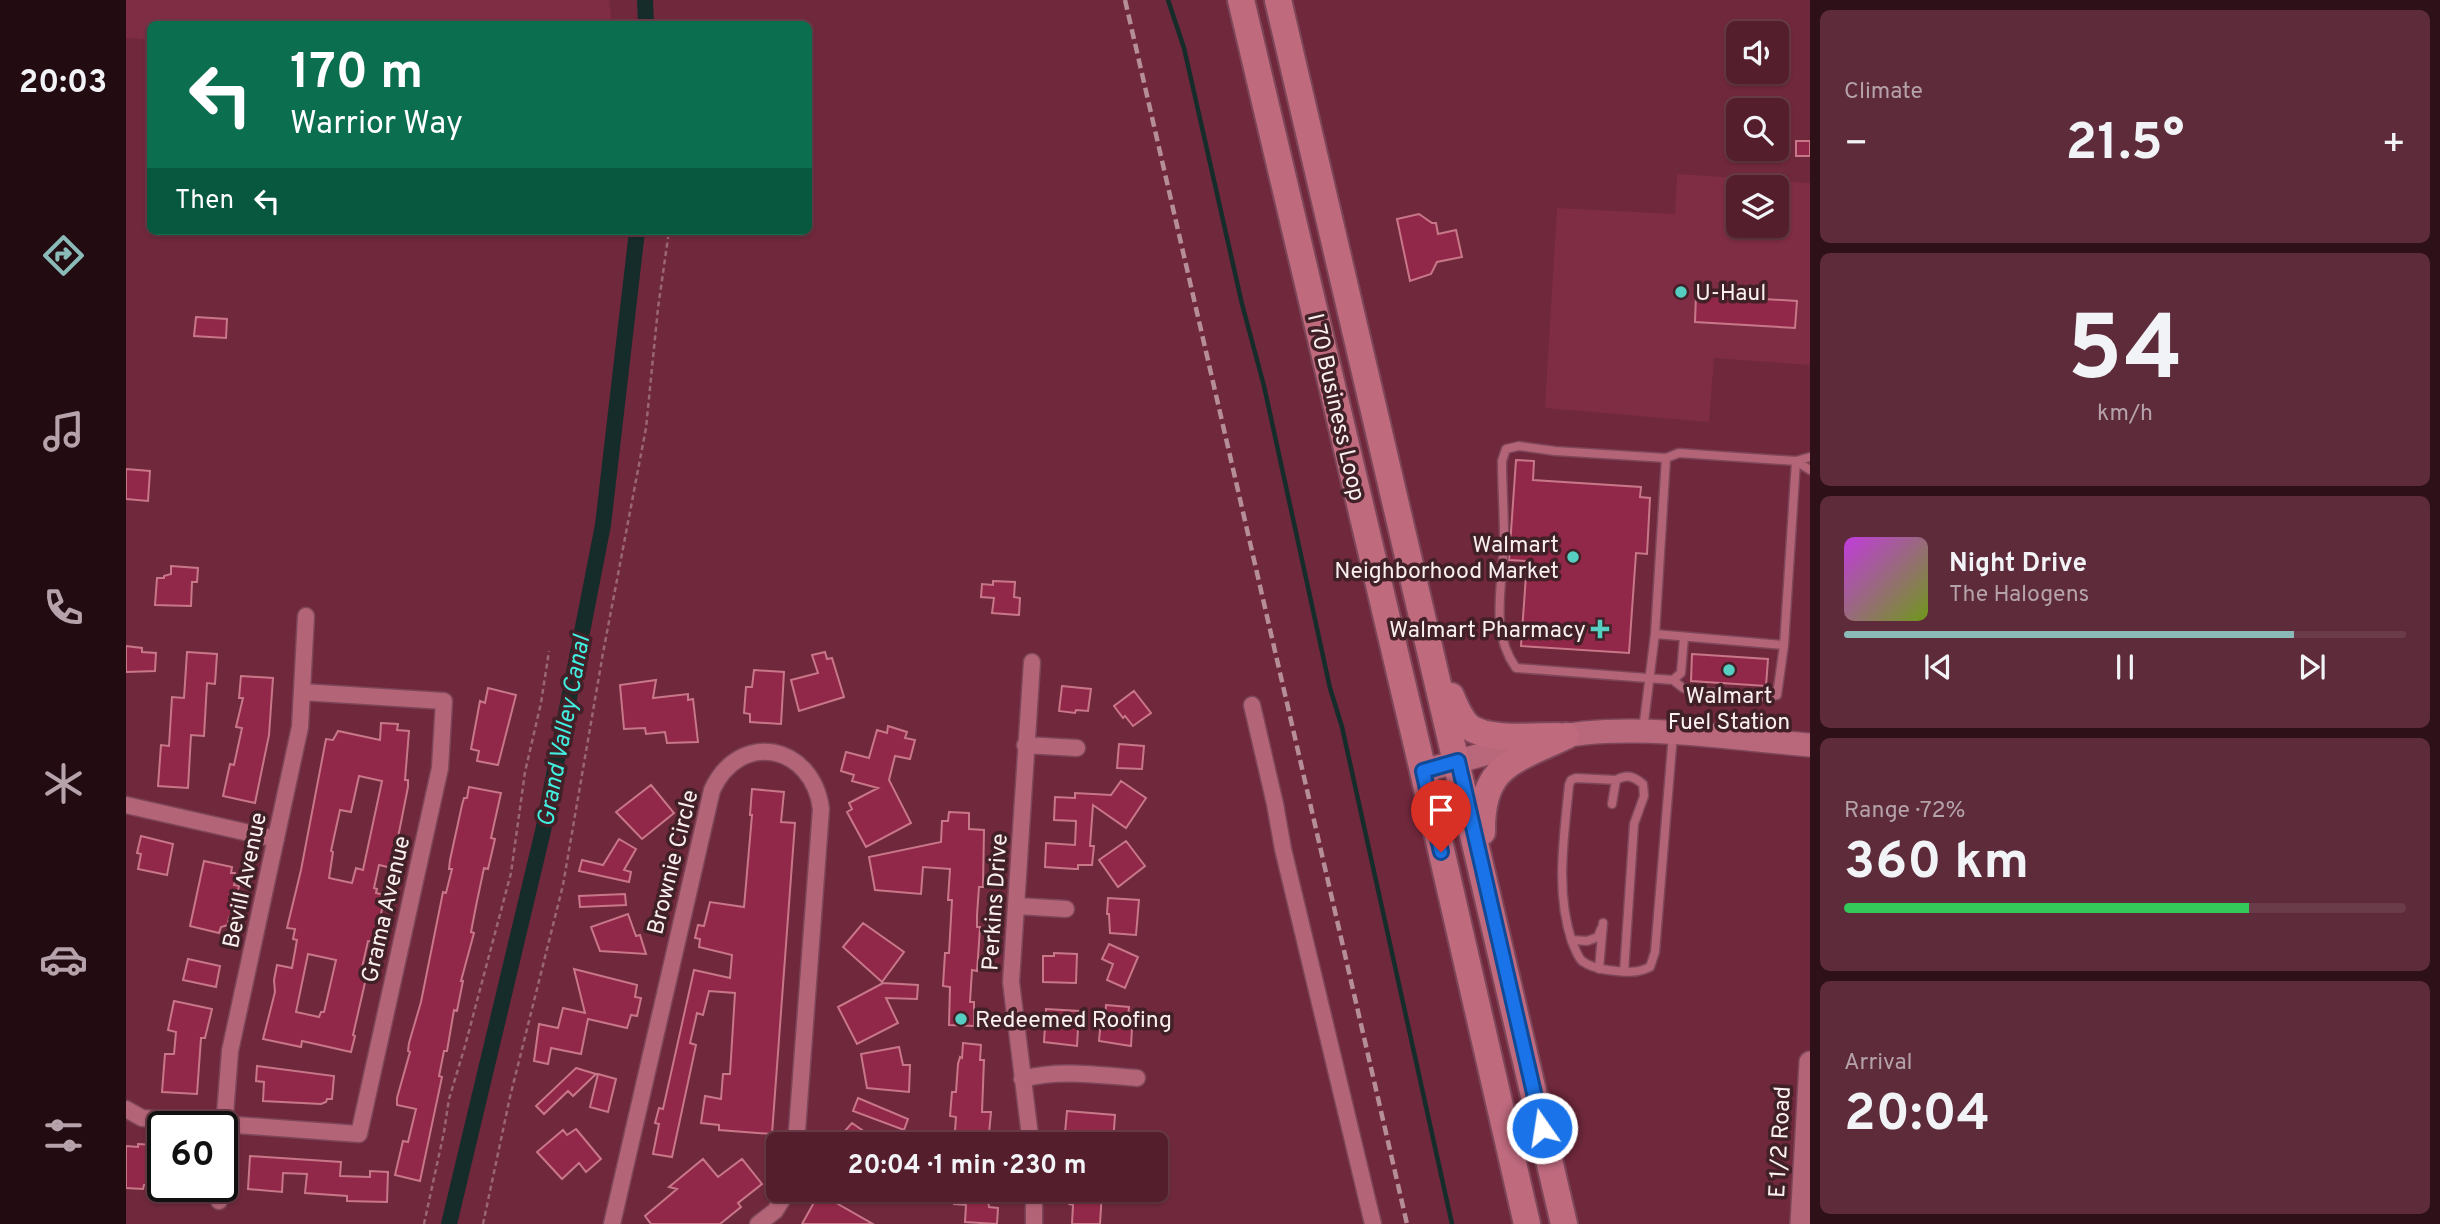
<!DOCTYPE html>
<meta charset="utf-8">
<style>
:root{--surface:#541e2d;--page:#5d2b39;--text:#f1f3f6;--muted:#b5a2aa;--line:#6a3c49;--accent:#8bbbb9}
body{margin:0;font-family:Overpass,sans-serif;background:var(--page);color:var(--text);height:100vh;display:flex;flex-direction:column;font-size:26px;white-space:nowrap}
*{box-sizing:border-box;margin:0}
p{font-size:23px;color:var(--muted)}
.icon{flex:none;width:38px;height:38px;fill:none;stroke:currentColor;stroke-width:2;stroke-linecap:round;stroke-linejoin:round}
.map{position:relative;flex:1;overflow:hidden}
.sheet{display:flex;flex-direction:column;gap:10px;padding:10px;background:#2e1019;width:630px}
.sheet>*{flex:none}
.hud{position:absolute;left:21px;top:21px;width:665px;height:214px;border-radius:10px;box-shadow:0 2px 5px #0004,0 0 0 2px var(--line);background:#0b6e4f;color:#fff;overflow:hidden}
.controls{position:absolute;left:1600px;top:21px;display:grid;gap:14px}
.controls a{display:grid;place-items:center;width:63px;height:63px;border-radius:10px;background:var(--surface);box-shadow:0 2px 5px #0004,0 0 0 2px var(--line);font-size:35px}
.speed{position:absolute;left:21px;top:1111px;display:flex;gap:14px;font-size:35px;font-weight:700;text-align:center}
.speed>*{display:grid;place-content:center;width:91px;height:91px;border-radius:50%;background:var(--surface);box-shadow:0 2px 5px #0004,0 0 0 2px var(--line);line-height:1}
.speed .limit{border:4px solid #111;border-radius:10px;background:#fff;color:#111}
.pin{position:absolute;display:grid;place-items:center;width:60px;height:60px;color:#fff;margin:-72px -30px;border-radius:50% 50% 50% 0;rotate:-45deg;box-shadow:0 0 7px #0007}
.pin .icon{rotate:45deg}
.me{position:absolute;width:77px;margin:-38px;rotate:347deg;stroke-linejoin:round;filter:drop-shadow(0 0 5px #0008)}
.turn{display:flex;align-items:center;gap:24px;height:147px;padding:0 28px;font-size:32px}
.turn .icon{width:91px;height:91px;stroke-width:2.5}
.turn b{display:block;font-size:49px;line-height:60px}
.then{display:flex;align-items:center;height:66px;padding:0 28px;background:#0003;gap:14px;font-size:26px}
.big{font-size:52px;font-weight:700;line-height:1.1}
.sheet .card{flex:1;display:flex;flex-direction:column;justify-content:center;gap:10px;min-width:0;padding:0 24px;border-radius:10px;background:var(--page)}
.sheet .dial{align-items:center;gap:0}
.dial b{font-size:91px;line-height:1}
.song{display:flex;align-items:center;gap:21px}
.cover{width:84px;height:84px;border-radius:10px;background:linear-gradient(135deg,hsl(290 70% 55%),hsl(80 70% 35%))}
.played{height:7px;border-radius:4px;background:linear-gradient(90deg,var(--accent) 80%,var(--line) 80%)}
.keys{display:flex;justify-content:space-around;direction:ltr}
.heat{display:flex;justify-content:space-between;align-items:center;font-size:38px;direction:ltr}
.charge{height:10px;border-radius:5px;background:linear-gradient(90deg,#34c759 72%,var(--line) 0)}
.trip{position:absolute;left:640px;top:1132px;width:402px;height:70px;border-radius:10px;background:var(--surface);box-shadow:0 2px 5px #0004,0 0 0 2px var(--line);font-weight:700;line-height:70px;text-align:center}
main{display:flex;flex:1;min-height:0}
.dock{display:flex;flex-direction:column;width:126px;justify-content:space-around;align-items:center;background:#220c12;color:var(--muted)}
.dock .icon{width:49px;height:49px}
.dock .on{color:var(--accent)}
.dock b{font-size:32px;color:var(--text)}
.map>svg:first-child{display:block}
.built{fill:#7e2d44;fill-rule:evenodd}
.lines{fill:none;stroke-linecap:round;stroke-linejoin:round}
.stream{stroke:#162c2a;stroke-width:4.5}
.canal{stroke:#162c2a;stroke-width:16}
.building{fill:#922849;stroke:#c87789;stroke-width:2;fill-rule:evenodd}
.service-casing{stroke:#7d4659;stroke-width:11}
.minor-casing{stroke:#7d4659;stroke-width:19}
.tertiary-casing{stroke:#7d4659;stroke-width:24}
.secondary-casing{stroke:#7d4659;stroke-width:26}
.primary-casing{stroke:#7d4659;stroke-width:30}
.path{stroke:#9a6674;stroke-width:2.5;stroke-dasharray:5 3.5;stroke-linecap:butt}
.service{stroke:#b36476;stroke-width:8}
.minor{stroke:#b36476;stroke-width:16}
.tertiary{stroke:#b36476;stroke-width:21}
.secondary{stroke:#b9677a;stroke-width:23}
.primary{stroke:#c06a7e;stroke-width:26}
.rail{stroke:#b68e99;stroke-width:4.5;stroke-dasharray:10 5;stroke-linecap:butt}
.route-casing{stroke:#114b97;stroke-width:18}
.route{stroke:#1a73e8;stroke-width:12}
.poi-dot{fill:#57cec2;stroke:#412027;stroke-width:2.5}
.labels{text-anchor:middle;stroke-width:7;stroke-linejoin:round;paint-order:stroke}
.poi-label{font-size:23px;fill:#f9eff1;stroke:#412027;text-anchor:start}
.street-label{font-size:23px;fill:#f9eff1;stroke:#412027}
.water-label{font-size:24px;font-style:italic;fill:#40efdf;stroke:#412027}
</style>
<main>
<nav class="dock">
<b>20:03</b>
<svg class="icon on" aria-label="directions" viewBox="0 0 24 24"><path d="M12 3l9 9-9 9-9-9zM9 14v-3h6M13 9l2 2-2 2"/></svg>
<svg class="icon" aria-label="music" viewBox="0 0 24 24"><path d="M9 18V5l10-2v13"/><circle cx="6" cy="18" r="3"/><circle cx="16" cy="16" r="3"/></svg>
<svg class="icon" aria-label="phone" viewBox="0 0 24 24"><path d="M5 4h4l2 5-3 2q2 4 5 5l2-3 5 2v4C11 20 4 13 5 4z"/></svg>
<svg class="icon" aria-label="climate" viewBox="0 0 24 24"><path d="M12 3v18M4 7l16 10M4 17L20 7"/></svg>
<svg class="icon" aria-label="car" viewBox="0 0 24 24"><path d="M5 17H2v-5l4-1 3-4h7l3 4 3 1v5h-3M9 17h6M6 11h13"/><circle cx="7" cy="17" r="2"/><circle cx="17" cy="17" r="2"/></svg>
<svg class="icon" aria-label="filters" viewBox="0 0 24 24"><path d="M4 7h16M4 17h16"/><circle cx="9" cy="7" r="2"/><circle cx="15" cy="17" r="2"/></svg>
</nav>
<div class="map">
<svg width="1684" height="1224" viewBox="0 0 1684 1224">
<rect width="100%" height="100%" fill="#70283c"/>
<path class="built" d="M0 0H483L486 24H24V40L0 38Z
M1551 174 1684 183V365L1588 358 1583 422 1419 408 1431 208 1549 214ZM1612 187H1650V226H1612Z"/>
<g class="lines">
<path class="stream" d="M1042 0 1058 48 1116 304 1138 386 1204 688 1216 727 1326 1224"/>
<path class="canal" d="M519 0 520 24
M323 1224 417 831 477 525 511 231"/>
</g>
<path class="building" d="M1670 141H1684V156H1670Z
M1293 214 1306 223H1310L1312 234 1330 230 1336 257 1311 262 1305 274 1284 281 1271 219Z
M1570 295 1671 301 1669 328 1569 322Z
M70 317 101 319 100 338 68 336Z
M1390 460 1408 461 1407 480 1515 487 1514 497 1524 498 1521 554 1510 553 1503 653 1395 646 1401 561 1383 560Z
M0 469 24 471 22 501 0 499Z
M45 566 72 568 71 582H66L65 606 29 605 31 578H38V576L45 574Z
M867 581 889 582 888 597 894 598 893 615 866 613 868 598 855 597 856 584 867 585Z
M0 646 16 648V652L30 653 29 671 0 672Z
M61 652 91 654 89 684 81 683 78 736 65 735 62 788 32 786 35 745 43 746 46 697 58 698Z
M699 652 701 659 706 658 718 697 673 711 665 680 692 673 686 655Z
M1566 654 1642 659 1640 686 1565 681Z
M628 670 658 672 655 724 624 722V714L618 713 620 687H626Z
M115 676 147 678 143 735 129 803 97 796 104 764 108 765 116 728 110 727 117 698H113Z
M530 680 527 698 562 694V700L567 699 572 742 541 743 539 732 520 734 519 728 498 729 494 685Z
M936 686 965 689 962 711 950 710 949 713 933 711Z
M362 688 390 695 372 765 351 761 353 751 345 749 354 701 359 703Z
M1008 691 1025 713 1007 726 999 716 997 718 988 706Z
M255 723 272 724 271 730 283 731 279 780H282V787L266 868 253 865 248 888 251 889 250 893 259 895 249 942 242 941 236 968 241 970V974L227 1035 229 1036 225 1052 176 1041 175 1047 137 1039 149 992 148 980 151 965 166 968 171 940 167 939 169 929 161 928 175 870 200 739 207 740 212 731 254 740ZM233 776 256 781 237 870 230 868 226 883 203 878 207 852 205 851 214 810 225 812ZM182 954 210 960 198 1012H195L193 1017 170 1012Z
M762 726 781 732 779 738 789 740 784 759 769 756 763 780 785 823 740 847 721 812 726 809 723 803 752 788 726 781 728 775 715 771 720 752 743 758 751 730 761 733Z
M993 744 1018 746 1016 769 991 768Z
M995 781 1020 798 1000 828 967 805 964 846H968L966 865H952V869H949L919 867 920 843 949 845 950 821 928 820 929 797 949 798V793L985 795Z
M525 785 548 813 516 839 490 812Z
M343 787 375 793 365 838 369 839 362 869 358 868 350 906 345 932 348 933 335 981H337L331 1011 328 1010 321 1051H318L313 1076 316 1077 294 1181 269 1175 277 1141 282 1142 290 1109 271 1105V1098L284 1052 282 1051 283 1043 295 1002 317 892 320 893 326 869H323L324 860 336 805 338 798H341Z
M626 789 658 792 655 822 669 823 646 1134 593 1130V1125L575 1123 579 1096 595 1099 597 1074H604L609 993 583 991 577 1015 571 1013 564 1043 570 1045 546 1157 527 1154 533 1124 529 1123 533 1108 537 1109 568 970 604 978 606 955 573 947 574 939 569 938 572 925 578 926 584 902 618 907 626 815H624Z
M823 812 843 813V829L858 830 857 887H853L851 915V927H854L853 943 851 971 846 970 844 1002H848V1026L823 1025 824 987 817 986 819 953H823L826 900H822L824 869 797 867 795 894 749 890 743 857 815 842 816 821H822Z
M15 836 47 844 41 875 12 869 15 854 11 853Z
M493 839 510 849 498 870 505 872 503 882 453 871 456 860 477 865Z
M1000 841 1019 866 992 887 973 860Z
M78 861 106 867 105 873H109L110 878 108 885 113 886 106 917H103L102 925 95 927 93 933 64 926Z
M499 894 500 905 454 907 453 896Z
M982 898 1013 900 1010 935 984 933 983 914H981Z
M502 914 510 936 514 935 520 954 474 951 465 927Z
M737 923 778 952 756 982 717 947Z
M983 944 1012 957 999 988 981 980 987 964 976 959Z
M928 953 951 954 950 983 917 982V956H928Z
M62 959 94 966 90 987 57 980Z
M448 969 511 985 509 997 515 998 511 1016 505 1015 501 1028 462 1019 455 1054 425 1048 422 1064 408 1061 413 1024 432 1028 437 1008 459 1013Z
M757 983 792 985 791 999 760 998 772 1023 731 1044 712 1007Z
M48 1001 86 1009 79 1038H75L71 1094 36 1092 39 1054H48L50 1032 42 1030Z
M980 1005 1003 1007 1001 1028H1006L1005 1046 973 1041 975 1020H979Z
M920 1009 953 1011 951 1046 918 1042Z
M837 1043 855 1045 854 1060H858L856 1112H865L862 1144H828L830 1117 824 1116 826 1092H830L832 1064 834 1057 836 1058Z
M773 1047 777 1065H784L783 1092 741 1088 735 1054Z
M131 1066 208 1076 206 1099H201L200 1102 195 1104 137 1101 138 1082 130 1081Z
M450 1068 470 1074 447 1096 442 1091 418 1114 410 1106Z
M472 1074 490 1079 482 1112 464 1107Z
M732 1098 782 1119 778 1130 727 1111Z
M941 1111 989 1115 987 1144H938Z
M726 1123 756 1144H707Z
M450 1129 475 1159 460 1172 453 1163 436 1179 411 1152 437 1130 441 1135Z
M12 1144 27 1145V1149H37V1183L25 1182V1185H18L17 1189 0 1188V1146L12 1147Z
M124 1156 215 1162 214 1176 244 1177V1171L262 1172 261 1202 221 1201V1196L179 1193 181 1174 157 1173 156 1192 122 1189Z
M577 1159 592 1177 616 1159 636 1184 612 1203 615 1207 594 1224H525L519 1216 551 1189 543 1187Z
M695 1190H711L705 1200 747 1224H676Z
M829 1190H861L863 1207 872 1208 871 1224 839 1222 840 1205 828 1204Z
M944 1190 976 1191 974 1224H946L947 1205 943 1204Z"/>
<g class="lines">
<defs>
<path id="service" d="M1670 461 1684 470
M1529 634 1658 645 1670 461
M1658 645 1651 695 1643 697 1567 691 1557 688 1547 680 1390 668C1362 629 1378 582 1378 537 1378 512 1376 486 1376 461L1380 449 1393 446 1429 451 1540 458 1553 453 1670 461 1684 457
M1547 680 1555 673 1558 637
M1517 730 1529 634 1540 458
M1490 780 1450 778 1445 780 1443 785C1438 838 1429 891 1446 942 1449 948 1451 956 1456 961 1463 966 1474 969 1482 970 1498 972 1510 974 1524 967L1529 952 1547 734
M1486 804 1490 780C1501 774 1507 776 1517 784L1518 796 1508 824 1498 972
M1446 940 1461 941 1472 937 1475 929
M1473 969 1477 923"/>
<path id="minor" d="M1126 705 1149 804 1157 849 1247 1224
M899 745 951 748
M0 805 150 839
M891 906 940 909
M896 1079C934 1069 972 1075 1011 1078
M0 1109 16 1118 233 1134 314 768 318 701 176 692
M905 1144 885 982 906 662
M96 1153 104 1051 174 727 180 616
M908 1190V1224
M93 1201 94 1186
M486 1224 586 790C614 729 687 745 695 809L670 1144
M632 1224 649 1211 662 1190"/>
<path id="tertiary" d="M1675 1224 1684 1062"/>
<path id="secondary" d="M1297 771C1350 757 1404 739 1459 733 1529 726 1613 739 1684 745"/>
<path id="primary" d="M1115 0 1297 771 1401 1224
M1152 0 1438 1224
M1325 696C1329 706 1334 718 1342 726 1360 741 1408 736 1432 736
M1356 832C1355 765 1387 761 1440 736"/>
</defs>
<use href="#service" class="service-casing"/>
<use href="#minor" class="minor-casing"/>
<use href="#tertiary" class="tertiary-casing"/>
<use href="#secondary" class="secondary-casing"/>
<use href="#primary" class="primary-casing"/>
<path class="path" d="M298 1224 318 1132 323 1099 339 1046 385 873 399 772 415 703 423 651
M357 1224 384 1097 437 885 477 653 520 428 532 308 543 231"/>
<use href="#service" class="service"/>
<use href="#minor" class="minor"/>
<use href="#tertiary" class="tertiary"/>
<use href="#secondary" class="secondary"/>
<use href="#primary" class="primary"/>
<path class="rail" d="M999 0 1281 1224"/>
</g>
<g class="lines">
<defs>
<path id="route" d="M1315 852 1297 771 1332 761 1416 1128"/>
</defs>
<use href="#route" class="route-casing"/>
<use href="#route" class="route"/>
</g>
<g class="poi-dot">
<circle cx="1555" cy="292" r="7"/>
<circle cx="1447" cy="557" r="7"/>
<path d="M1470.5 618.5h7v7h7v7h-7v7h-7v-7h-7v-7h7z"/>
<circle cx="1603" cy="670" r="7"/>
<circle cx="835" cy="1019" r="7"/>
</g>
<g class="labels">
<g class="poi-label">
<text x="1569" y="300">U-Haul</text>
<text x="1433" y="552" text-anchor="end">Walmart<tspan x="1433" dy="26">Neighborhood Market</tspan></text>
<text x="1460" y="637" text-anchor="end">Walmart Pharmacy</text>
<text x="1603" y="703" text-anchor="middle">Walmart<tspan x="1603" dy="26">Fuel Station</tspan></text>
<text x="849" y="1027">Redeemed Roofing</text>
</g>
<g class="street-label">
<text transform="translate(1211 407) rotate(77)" y="8">I 70 Business Loop</text>
<text transform="translate(546 862) rotate(-76)" y="8">Brownie Circle</text>
<text transform="translate(118 880) rotate(-78)" y="8">Bevill Avenue</text>
<text transform="translate(868 902) rotate(-86)" y="8">Perkins Drive</text>
<text transform="translate(259 909) rotate(-77)" y="8">Grama Avenue</text>
<text transform="translate(1653 1142) rotate(-87)" y="8">E 1/2 Road</text>
</g>
<g class="water-label">
<text transform="translate(437 731) rotate(-79)" y="8">Grand Valley Canal</text>
</g>
</g>
</svg>
<div class="controls">
<a><svg class="icon" aria-label="sound" viewBox="0 0 24 24"><path d="M4 9h4l5-4v14l-5-4H4zM17 9q2 3 0 6"/></svg></a>
<a><svg class="icon" aria-label="search" viewBox="0 0 24 24"><circle cx="10" cy="10" r="6"/><path d="M15 15l6 6"/></svg></a>
<a><svg class="icon" aria-label="layers" viewBox="0 0 24 24"><path d="M12 4l9 5-9 5-9-5zM3 14l9 5 9-5"/></svg></a>
</div>
<div class="speed"><div class="limit">60</div></div>
<div class="pin" style="left:1315px;top:852px;background:#d93025"><svg class="icon" aria-label="arrive" viewBox="0 0 24 24"><path d="M6 21V4h12l-3 4 3 4H6"/></svg></div>
<svg class="me" style="left:1416px;top:1128px" viewBox="-20 -20 40 40"><circle r="17" fill="#1a73e8" stroke="#fff" stroke-width="3"/><path d="M0-11L8 9 0 5-8 9z" fill="#fff"/></svg>
<div class="trip">20:04 · 1 min · 230 m</div>
<div class="hud">
<div class="turn"><svg class="icon" aria-label="left" viewBox="0 0 24 24"><path d="M17 20v-9H6M10 6l-5 5 5 5"/></svg><div><b>170 m</b>Warrior Way</div></div>
<div class="then">Then<svg class="icon" aria-label="left" viewBox="0 0 24 24"><path d="M17 20v-9H6M10 6l-5 5 5 5"/></svg></div>
</div>
</div>
<section class="sheet">
<div class="card"><p>Climate</p>
<div class="heat"><a>−</a><b class="big">21.5°</b><a>+</a></div>
</div>
<div class="card dial"><b>54</b><p>km/h</p></div>
<div class="card">
<div class="song"><i class="cover"></i><div><b>Night Drive</b><p>The Halogens</p></div></div>
<div class="played"></div>
<div class="keys"><svg class="icon" aria-label="previous" viewBox="0 0 24 24"><path d="M18 5L8 12l10 7zM5 5v14"/></svg><svg class="icon" aria-label="pause" viewBox="0 0 24 24"><path d="M8 5v14M16 5v14"/></svg><svg class="icon" aria-label="next" viewBox="0 0 24 24"><path d="M6 5l10 7-10 7zM19 5v14"/></svg></div>
</div>
<div class="card"><p>Range · 72%</p><b class="big">360 km</b><div class="charge"></div></div>
<div class="card"><p>Arrival</p><b class="big">20:04</b></div>
</section>
</main>
